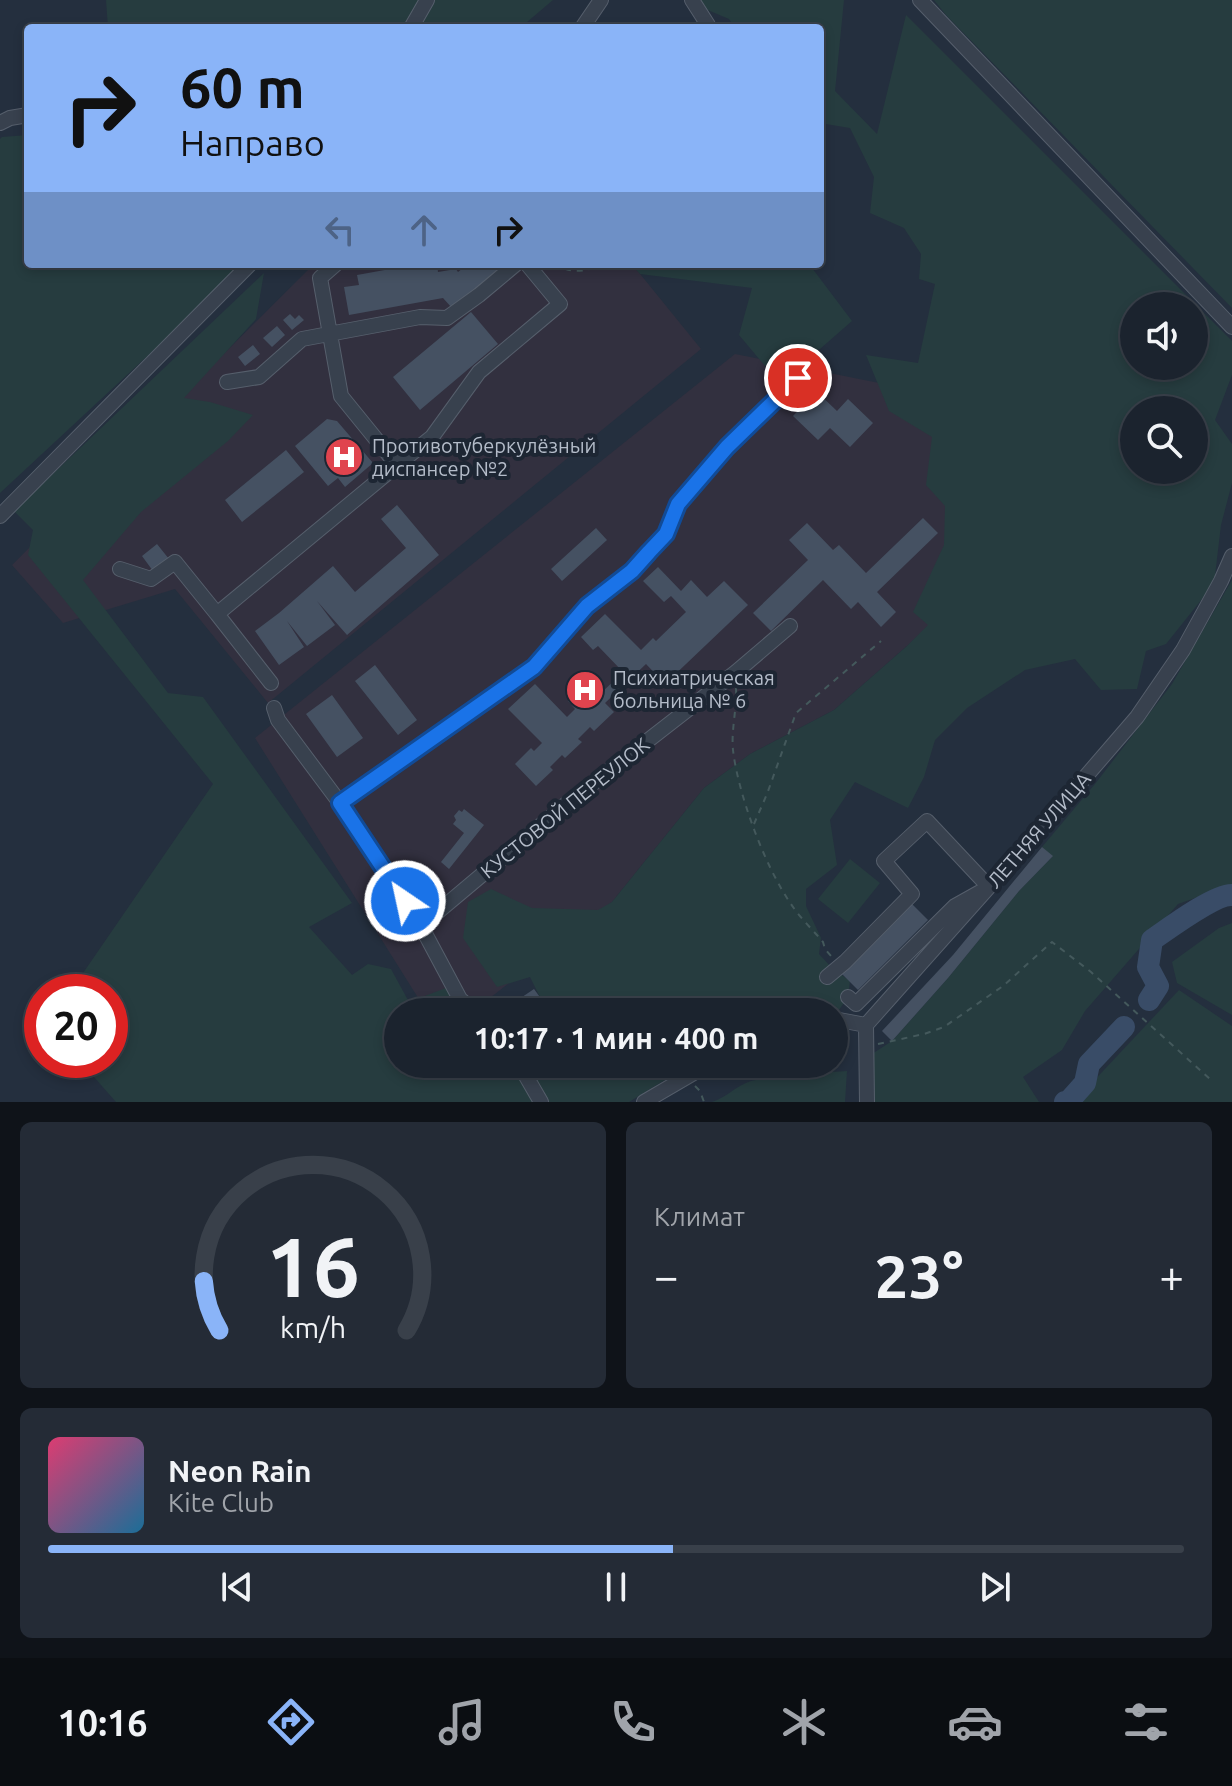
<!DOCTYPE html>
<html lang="ru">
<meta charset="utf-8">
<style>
:root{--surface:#1b232e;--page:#242b36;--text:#f1f3f6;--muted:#a0a4aa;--line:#39404a;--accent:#8ab4f8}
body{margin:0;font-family:Ubuntu,sans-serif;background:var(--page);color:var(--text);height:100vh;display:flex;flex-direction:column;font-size:30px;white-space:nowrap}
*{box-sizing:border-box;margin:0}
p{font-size:26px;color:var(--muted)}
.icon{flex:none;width:44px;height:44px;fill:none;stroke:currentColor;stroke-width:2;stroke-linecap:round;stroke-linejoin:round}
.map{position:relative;height:1102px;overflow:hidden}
.details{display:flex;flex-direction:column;gap:20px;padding:20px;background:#0f1319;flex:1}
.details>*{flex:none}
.guide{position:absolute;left:24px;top:24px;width:800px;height:244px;border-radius:8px;box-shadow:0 4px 12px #0003,0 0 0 2px var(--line);background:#8ab4f8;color:#111;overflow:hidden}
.buttons{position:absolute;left:1120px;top:292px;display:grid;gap:16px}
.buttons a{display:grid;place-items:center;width:88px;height:88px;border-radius:50%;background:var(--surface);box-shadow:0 4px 12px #0003,0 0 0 2px var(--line);font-size:40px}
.speed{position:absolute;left:24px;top:974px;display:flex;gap:16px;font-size:40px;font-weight:700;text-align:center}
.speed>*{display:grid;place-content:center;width:104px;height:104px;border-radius:50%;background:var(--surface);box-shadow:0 4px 12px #0003,0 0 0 2px var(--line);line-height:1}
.speed .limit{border:12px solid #d22;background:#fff;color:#111}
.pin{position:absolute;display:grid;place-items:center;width:68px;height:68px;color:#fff;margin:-34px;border:4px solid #fff;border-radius:50%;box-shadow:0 2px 8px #0007}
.me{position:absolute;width:88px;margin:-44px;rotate:326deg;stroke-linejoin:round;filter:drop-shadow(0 0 6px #0008)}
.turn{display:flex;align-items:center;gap:28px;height:168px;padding:0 24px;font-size:36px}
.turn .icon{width:104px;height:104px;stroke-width:2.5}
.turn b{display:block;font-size:56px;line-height:68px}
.lanes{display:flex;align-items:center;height:76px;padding:0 24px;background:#0003;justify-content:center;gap:40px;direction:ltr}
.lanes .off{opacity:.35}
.big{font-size:60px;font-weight:700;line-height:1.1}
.details .card{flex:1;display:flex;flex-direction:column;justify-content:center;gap:12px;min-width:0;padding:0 28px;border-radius:12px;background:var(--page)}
.details .dial{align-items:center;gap:0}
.dial svg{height:208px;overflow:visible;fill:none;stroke:var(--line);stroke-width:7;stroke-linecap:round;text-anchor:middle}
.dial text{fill:var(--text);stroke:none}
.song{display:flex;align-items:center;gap:24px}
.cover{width:96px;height:96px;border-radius:12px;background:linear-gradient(135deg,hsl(340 70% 55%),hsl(200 70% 35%))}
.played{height:8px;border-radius:4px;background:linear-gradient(90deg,var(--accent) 55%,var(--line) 55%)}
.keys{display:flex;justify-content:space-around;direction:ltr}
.heat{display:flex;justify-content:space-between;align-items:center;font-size:44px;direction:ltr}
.details .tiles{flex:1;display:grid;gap:20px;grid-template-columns:1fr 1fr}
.card:last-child{grid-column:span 2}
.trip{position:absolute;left:384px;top:998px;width:464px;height:80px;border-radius:40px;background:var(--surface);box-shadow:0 4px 12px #0003,0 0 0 2px var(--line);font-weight:700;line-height:80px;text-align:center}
.tab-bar{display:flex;height:128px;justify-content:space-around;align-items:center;background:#0b0e12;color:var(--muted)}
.tab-bar .icon{width:56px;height:56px}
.tab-bar .active{color:var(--accent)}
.tab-bar b{font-size:36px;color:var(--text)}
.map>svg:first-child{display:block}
.medical{fill:#32303f}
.green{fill:#263c3f;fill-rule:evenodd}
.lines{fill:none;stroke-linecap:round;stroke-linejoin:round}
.river{stroke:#394c67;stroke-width:22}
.building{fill:#455162}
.minor-casing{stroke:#565f6c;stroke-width:16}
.path{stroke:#44595c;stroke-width:2;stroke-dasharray:6 6;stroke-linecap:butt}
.minor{stroke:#38414e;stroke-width:14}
.route-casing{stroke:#114b97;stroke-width:20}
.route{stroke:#1a73e8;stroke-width:14}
.labels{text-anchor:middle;stroke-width:8;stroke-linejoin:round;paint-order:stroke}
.poi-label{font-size:20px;fill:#b4bcc9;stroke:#1d2633;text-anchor:start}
.street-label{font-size:20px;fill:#b4bcc9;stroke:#1d2633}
</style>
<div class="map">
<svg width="1232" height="1102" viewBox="0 0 1232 1102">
<rect width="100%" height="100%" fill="#242f3e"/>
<path class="medical" d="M314 264H632L701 349 268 703 175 589 63 623 12 565Z
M735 354 909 389 1048 560 929 625 907 646 834 710 750 754 704 788 612 902 472 1012H427L255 738Z"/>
<path class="green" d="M106 0H553L520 28H108Z
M700 0H844L835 91 877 134 906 15 1232 341V375L1215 420 1232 444V483L1221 525 1214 584 1166 644 1146 651 1137 689 1101 690 1075 659 1025 670 967 708 935 740 924 777 908 808 855 782 830 820 837 865 806 889V906L821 938 819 954 832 968 850 981 848 997 834 1017V1012L812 1011 800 999 779 1012H555L544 1005 530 977 497 987 463 938 468 902 491 889 532 908 598 910 612 902 704 788 750 754 834 710 907 646 928 625 913 612 944 545 945 506 926 485 932 437 889 411 866 355 918 363 935 284 919 279 921 254 904 228 870 213 874 177 850 128 820 123V28H735L729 19 703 8ZM1134 306H1194V366H1134ZM1134 410H1194V470H1134Z
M934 0H1232V308L946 15Z
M28 135V264H243L214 294 0 493V139L2 137Z
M631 264H809L852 321 820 349 765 366 739 335 752 288 640 274Z
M264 273 256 319 184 398 210 402 253 415 228 441 141 512 83 580 168 693 203 697 352 903 309 927 352 975 368 964 391 969 409 1002 446 988 463 1012H398V1064H498L500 1066 521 1073 546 1076 542 1064H672L676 1073 629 1102H116L79 1060H110V992H70L213 784 28 555 33 530 14 511Z
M1232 580V885L1178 904 1085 1011 1062 1050 1023 1077 1039 1102H873L872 1054 892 1041 948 978 1019 891 1052 857 1042 847 1095 784 1172 684Z
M850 859 880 883 848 923 818 899Z
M1232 923V1015L1177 983 1172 962 1219 928Z
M1179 990 1232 1026V1102H1074Z
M847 1071 845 1102H712C726 1098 737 1085 751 1081 782 1074 815 1073 847 1071Z"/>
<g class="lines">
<path class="river" d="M1149 1000 1158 986 1148 967 1152 940C1168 929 1215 894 1232 895
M1065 1102H1068L1085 1083 1089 1064 1124 1027"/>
</g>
<path class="building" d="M418 264H437L438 272 456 269 458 272 468 264H495L500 270 452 308 443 298 349 315 344 287 359 285 357 275Z
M471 312 498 344 420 410 393 377Z
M290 314 295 319 299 315 304 320 292 330 283 320Z
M277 326 285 335 272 347 263 338Z
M253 345 260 354 245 366 238 357Z
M816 391 837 411 848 399 873 423 850 447 830 428 818 440 793 416Z
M327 419 337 421 373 463 345 487 338 478 328 486 295 446Z
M286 450 304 472 242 522 225 500Z
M397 505 439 555 347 635 317 601 335 625 307 646 287 621 304 647 279 665 255 631 279 613 333 566 355 592 406 548 381 519Z
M923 518 938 533 877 592 896 612 881 627 858 602 851 609 823 580 771 631 753 613 808 560 789 540 807 523 833 550 839 545 866 573Z
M596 528 607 540 562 581 551 569Z
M157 544 169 559 153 571 142 556Z
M658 567 681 591 691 580 707 597 724 581 748 605 665 684 646 664 605 703 614 712 594 731 590 727 578 739 582 742 565 758 562 755 550 767 553 770 536 786 515 764 531 748 534 751 542 743 508 709 535 684 567 717 575 709 568 701 586 684 598 696 623 672 598 646 593 650 581 637 605 614 641 650 653 638 656 641 686 612 671 596 664 602 643 581Z
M375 665 417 720 398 735 355 681Z
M332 695 363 738 337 757 306 714Z
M464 809 484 825 449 869 441 862 464 833 453 824 456 820 454 816 459 810 462 812Z
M1042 847 1053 856 1019 891 948 978 892 1041 882 1031 953 955Z
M912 904 928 920 858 990 842 974Z
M534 989 545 1004 533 1012H500Z"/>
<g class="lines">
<defs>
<path id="minor" d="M692 0 708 25 705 28
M920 0 1232 327
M411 28 427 0
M582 28 601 0
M0 123 10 118 28 115
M227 382 259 377 302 339 420 317 447 318 479 295 516 264
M397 465 432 437 479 372 560 304 527 264
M0 516 250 264
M120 569 151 579 175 562 217 614
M271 683 217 614 397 465 341 396 320 278 336 264
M274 708 278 720 340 803
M421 926 340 803 534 667 587 606 632 571 666 534 678 504 727 447 798 378
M827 977 845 962 912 894 884 861 927 821 989 887 955 906 856 1004 848 997
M475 1012 460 999 421 926 565 805 736 672 790 626
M808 1012H816
M834 1019 866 1025
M519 1064 541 1102
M644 1102 709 1064
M867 1102 866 1025 1037 833 1137 717 1183 650 1221 581 1232 556"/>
</defs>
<use href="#minor" class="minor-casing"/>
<path class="path" d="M554 264C569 272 580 273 595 267
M736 688C737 709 731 730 733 750 738 794 765 867 791 904 800 918 813 930 823 942L825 949 831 956
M754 824 767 794 796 713 881 641
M878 1044 924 1034 944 1027 1003 986 1052 942 1091 972 1210 1079
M695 1086 700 1091 704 1102"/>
<use href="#minor" class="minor"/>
</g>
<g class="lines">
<defs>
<path id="route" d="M405 901 340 803 534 667 587 606 632 571 649 552 666 534 678 504 727 447 798 378"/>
</defs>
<use href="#route" class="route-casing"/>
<use href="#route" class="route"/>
</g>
<defs>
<symbol id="hospital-disc" viewBox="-11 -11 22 22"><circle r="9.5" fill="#e0444e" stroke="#1d2633"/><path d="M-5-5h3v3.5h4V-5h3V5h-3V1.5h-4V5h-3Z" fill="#fff"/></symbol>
</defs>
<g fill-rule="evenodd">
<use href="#hospital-disc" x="322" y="435" width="44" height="44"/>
<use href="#hospital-disc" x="563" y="668" width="44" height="44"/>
</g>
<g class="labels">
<g class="poi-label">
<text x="372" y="453">Противотуберкулёзный<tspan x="372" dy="23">диспансер №2</tspan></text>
<text x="613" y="685">Психиатрическая<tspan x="613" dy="23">больница № 6</tspan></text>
</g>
<g class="street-label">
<text transform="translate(565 808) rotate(-39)" y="7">КУСТОВОЙ ПЕРЕУЛОК</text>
<text transform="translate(1039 830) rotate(-49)" y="7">ЛЕТНЯЯ УЛИЦА</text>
</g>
</g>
</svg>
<div class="buttons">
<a><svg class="icon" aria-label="sound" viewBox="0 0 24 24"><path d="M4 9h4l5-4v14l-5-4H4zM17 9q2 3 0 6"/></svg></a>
<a><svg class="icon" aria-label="search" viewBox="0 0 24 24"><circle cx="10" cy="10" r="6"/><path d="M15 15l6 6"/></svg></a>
</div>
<div class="speed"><div class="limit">20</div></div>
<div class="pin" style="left:798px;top:378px;background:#d93025"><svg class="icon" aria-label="arrive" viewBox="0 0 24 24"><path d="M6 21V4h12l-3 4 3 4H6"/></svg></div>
<svg class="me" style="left:405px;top:901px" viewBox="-20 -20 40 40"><circle r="17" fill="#1a73e8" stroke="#fff" stroke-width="3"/><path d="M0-11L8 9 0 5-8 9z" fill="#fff"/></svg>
<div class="trip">10:17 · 1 мин · 400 m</div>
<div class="guide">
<div class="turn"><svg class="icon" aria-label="right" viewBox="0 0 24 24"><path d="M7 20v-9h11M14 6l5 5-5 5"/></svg><div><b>60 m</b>Направо</div></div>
<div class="lanes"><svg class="icon off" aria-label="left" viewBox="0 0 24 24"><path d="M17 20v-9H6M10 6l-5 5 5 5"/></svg><svg class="icon off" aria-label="ahead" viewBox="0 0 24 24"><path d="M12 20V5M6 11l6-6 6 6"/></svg><svg class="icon" aria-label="right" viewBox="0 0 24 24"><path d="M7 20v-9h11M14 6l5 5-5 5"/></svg></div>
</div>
</div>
<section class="details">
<div class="tiles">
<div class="card dial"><svg viewBox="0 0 100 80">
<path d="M14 69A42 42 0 1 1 86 69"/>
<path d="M14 69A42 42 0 0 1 8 50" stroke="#8ab4f8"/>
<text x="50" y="56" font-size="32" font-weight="700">16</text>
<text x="50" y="72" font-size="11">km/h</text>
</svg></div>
<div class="card"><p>Климат</p>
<div class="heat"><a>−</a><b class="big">23°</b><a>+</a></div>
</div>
<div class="card">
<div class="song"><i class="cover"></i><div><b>Neon Rain</b><p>Kite Club</p></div></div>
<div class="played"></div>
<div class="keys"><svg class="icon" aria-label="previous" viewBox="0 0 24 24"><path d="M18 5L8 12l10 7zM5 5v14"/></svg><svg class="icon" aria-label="pause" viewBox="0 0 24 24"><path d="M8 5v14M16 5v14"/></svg><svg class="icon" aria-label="next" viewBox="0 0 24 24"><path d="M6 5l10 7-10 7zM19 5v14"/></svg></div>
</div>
</div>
</section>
<nav class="tab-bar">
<b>10:16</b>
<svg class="icon active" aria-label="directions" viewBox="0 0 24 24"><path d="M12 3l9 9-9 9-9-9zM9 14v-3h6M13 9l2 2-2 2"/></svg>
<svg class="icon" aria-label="music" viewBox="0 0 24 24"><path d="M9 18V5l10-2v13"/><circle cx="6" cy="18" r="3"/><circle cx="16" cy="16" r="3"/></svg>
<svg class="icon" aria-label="phone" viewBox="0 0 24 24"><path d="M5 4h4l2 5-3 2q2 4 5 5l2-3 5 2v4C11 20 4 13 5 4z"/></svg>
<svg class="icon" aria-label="climate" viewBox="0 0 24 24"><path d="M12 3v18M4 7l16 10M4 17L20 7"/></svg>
<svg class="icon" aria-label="car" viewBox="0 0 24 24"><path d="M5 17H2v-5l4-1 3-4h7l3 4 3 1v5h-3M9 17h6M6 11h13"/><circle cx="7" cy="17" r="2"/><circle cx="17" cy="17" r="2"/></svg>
<svg class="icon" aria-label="filters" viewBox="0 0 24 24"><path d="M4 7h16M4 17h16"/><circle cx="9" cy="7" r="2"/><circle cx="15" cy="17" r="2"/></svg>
</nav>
